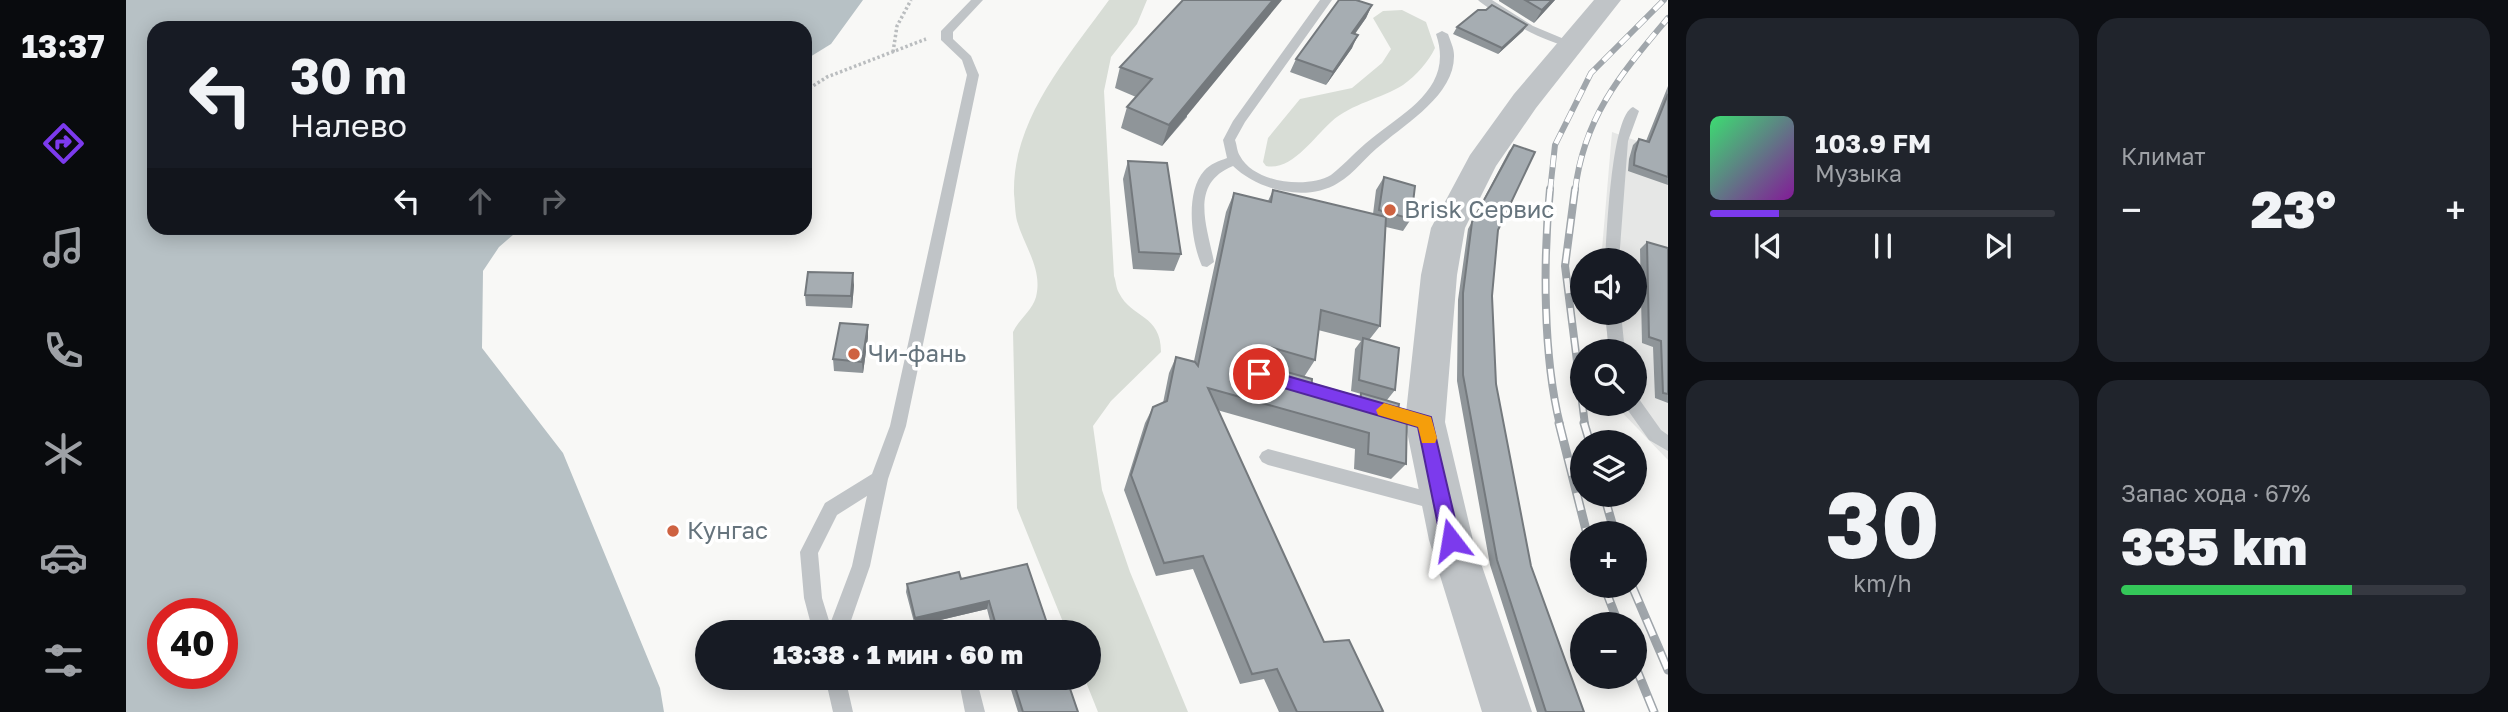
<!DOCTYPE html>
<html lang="ru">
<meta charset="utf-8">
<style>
:root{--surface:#171b24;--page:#20242c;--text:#f1f3f6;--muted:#9ea1a6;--line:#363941;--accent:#7c3aed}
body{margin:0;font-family:"Golos Text",sans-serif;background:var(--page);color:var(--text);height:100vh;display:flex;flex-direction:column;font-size:26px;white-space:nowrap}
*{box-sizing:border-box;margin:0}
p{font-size:23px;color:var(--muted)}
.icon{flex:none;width:38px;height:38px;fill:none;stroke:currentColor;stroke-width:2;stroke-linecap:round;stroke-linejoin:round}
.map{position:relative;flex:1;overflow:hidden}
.details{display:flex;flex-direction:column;gap:18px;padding:18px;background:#0d0f14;width:840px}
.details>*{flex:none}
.top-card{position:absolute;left:21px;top:21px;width:665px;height:214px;border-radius:21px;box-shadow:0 4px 18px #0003;background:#171b24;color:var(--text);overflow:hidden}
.tools{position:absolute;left:1444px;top:248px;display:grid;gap:14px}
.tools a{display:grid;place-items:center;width:77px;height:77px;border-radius:50%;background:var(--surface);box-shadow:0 4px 18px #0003;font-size:35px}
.speed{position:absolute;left:21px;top:598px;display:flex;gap:14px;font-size:35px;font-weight:700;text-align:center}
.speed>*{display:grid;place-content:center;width:91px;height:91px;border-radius:50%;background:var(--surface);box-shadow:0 4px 18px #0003;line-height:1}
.speed .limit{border:10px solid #d22;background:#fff;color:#111}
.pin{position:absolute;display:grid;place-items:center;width:60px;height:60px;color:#fff;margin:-30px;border:4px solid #fff;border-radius:50%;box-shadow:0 2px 7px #0007}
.me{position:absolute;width:77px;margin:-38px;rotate:346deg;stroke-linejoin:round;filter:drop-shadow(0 0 5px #0008)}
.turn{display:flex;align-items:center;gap:24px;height:147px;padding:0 28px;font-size:32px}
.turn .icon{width:91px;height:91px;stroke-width:2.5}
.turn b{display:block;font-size:49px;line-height:60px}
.lanes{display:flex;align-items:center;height:66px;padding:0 28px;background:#0003;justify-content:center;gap:35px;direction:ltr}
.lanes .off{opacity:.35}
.big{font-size:52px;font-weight:800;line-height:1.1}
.details .card{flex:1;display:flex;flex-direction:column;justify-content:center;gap:10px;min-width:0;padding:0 24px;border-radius:21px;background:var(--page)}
.details .dial{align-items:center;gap:0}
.dial b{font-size:91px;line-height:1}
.song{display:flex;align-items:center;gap:21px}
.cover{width:84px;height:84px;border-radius:10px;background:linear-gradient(135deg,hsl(140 70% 55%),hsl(290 70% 35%))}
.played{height:7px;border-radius:4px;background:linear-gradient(90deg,var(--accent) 20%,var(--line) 20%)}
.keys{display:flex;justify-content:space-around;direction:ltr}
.heat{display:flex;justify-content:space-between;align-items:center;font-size:38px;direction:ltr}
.charge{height:10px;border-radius:5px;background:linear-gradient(90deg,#34c759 67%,var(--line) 0)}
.details .tiles{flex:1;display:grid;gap:18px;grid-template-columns:repeat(2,1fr)}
.trip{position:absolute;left:569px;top:620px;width:406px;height:70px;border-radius:35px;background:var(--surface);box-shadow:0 4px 18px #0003;font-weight:800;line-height:70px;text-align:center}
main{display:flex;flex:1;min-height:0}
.tab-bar{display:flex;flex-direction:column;width:126px;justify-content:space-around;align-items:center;background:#090b0e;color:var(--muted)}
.tab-bar .icon{width:49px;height:49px}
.tab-bar .current{color:var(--accent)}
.tab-bar b{font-size:32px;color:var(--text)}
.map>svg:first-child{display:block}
.built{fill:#e6e7e6}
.green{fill:#d8ddd6}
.water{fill:#b7c1c5;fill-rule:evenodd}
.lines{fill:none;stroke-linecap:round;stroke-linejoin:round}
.path{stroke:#babdbf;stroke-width:3.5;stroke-dasharray:2.5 2.5;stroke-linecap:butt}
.service{fill:#c0c4c7;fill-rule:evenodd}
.tertiary{fill:#c0c4c7;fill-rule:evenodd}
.rail-far2-casing{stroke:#a0a6ab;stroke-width:6}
.rail-far1-casing{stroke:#a0a6ab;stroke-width:8}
.rail-casing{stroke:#a0a6ab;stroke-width:9}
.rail-far2{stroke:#fff;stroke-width:4.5;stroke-dasharray:12;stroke-linecap:butt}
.rail-far1{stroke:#fff;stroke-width:5;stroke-dasharray:15;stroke-linecap:butt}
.rail{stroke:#fff;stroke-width:6;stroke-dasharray:18;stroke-linecap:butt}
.wall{fill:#8f9599;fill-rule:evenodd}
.shaded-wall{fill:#74797d}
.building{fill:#a6adb2;stroke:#74797d;stroke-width:2}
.route{fill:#7c3aed;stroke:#51269a;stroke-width:2}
.slow{fill:#f59e0b}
.poi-dot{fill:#ce6241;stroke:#fff;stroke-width:2.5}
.labels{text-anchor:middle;stroke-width:7;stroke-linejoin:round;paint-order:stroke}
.poi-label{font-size:24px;fill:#66747d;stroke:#fff;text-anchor:start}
</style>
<main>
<nav class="tab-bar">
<b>13:37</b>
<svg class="icon current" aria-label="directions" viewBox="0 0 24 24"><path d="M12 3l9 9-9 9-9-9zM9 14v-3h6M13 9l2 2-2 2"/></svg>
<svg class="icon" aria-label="music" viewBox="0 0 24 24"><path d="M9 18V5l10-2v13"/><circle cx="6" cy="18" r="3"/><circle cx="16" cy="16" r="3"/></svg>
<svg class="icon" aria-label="phone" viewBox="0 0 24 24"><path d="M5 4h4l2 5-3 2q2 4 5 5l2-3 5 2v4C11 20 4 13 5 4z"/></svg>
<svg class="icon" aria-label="climate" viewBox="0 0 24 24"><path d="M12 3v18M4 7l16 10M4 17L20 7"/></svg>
<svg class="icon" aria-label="car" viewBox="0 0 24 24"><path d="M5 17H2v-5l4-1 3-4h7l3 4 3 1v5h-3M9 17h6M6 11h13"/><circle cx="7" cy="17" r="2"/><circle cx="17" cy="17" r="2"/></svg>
<svg class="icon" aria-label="filters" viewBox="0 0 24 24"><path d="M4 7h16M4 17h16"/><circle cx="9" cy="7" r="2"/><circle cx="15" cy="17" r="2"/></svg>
</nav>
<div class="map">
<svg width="1542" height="712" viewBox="0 0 1542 712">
<rect width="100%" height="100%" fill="#f8f8f6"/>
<path class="built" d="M1486 132 1542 152V460L1488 404H1508V352H1483L1479 313H1508V261H1475Z"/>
<path class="green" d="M983 0H1021L1011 24 985 57 978 91 988 276C990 281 990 288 993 293 1006 319 1035 314 1035 352L985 401 967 426 976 490 1004 572 1062 712H972L958 677H962V632H941L891 508 887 332C893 319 906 311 910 297 917 269 898 246 891 221 889 213 889 202 888 194 886 119 942 57 983 0Z
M1276 10 1300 22 1309 48C1303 61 1290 76 1277 85 1255 99 1226 103 1205 122 1187 138 1166 171 1140 166L1137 162 1142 138 1174 99 1226 88 1256 63 1265 49 1247 18 1257 11Z"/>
<path class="water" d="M0 0H737L705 44 679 60V28H28V228H395L373 247 357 271 356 348 437 453 534 688 538 712H0ZM37 614H96V674H37Z"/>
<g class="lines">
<path class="path" d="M767 52 771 26 785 0
M679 91 701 77 800 39"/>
<path class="service" d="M845 0H857L827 32V39L845 56 853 75 780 426 762 479 744 566 721 632H687L678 598 674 552 699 503 746 474 764 426 841 75 836 60 815 40V31ZM741 496 726 566 704 624 696 598 692 553 711 515Z
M1194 0H1206L1119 122 1109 140C1111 145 1111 152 1114 156 1128 183 1181 189 1205 175 1219 164 1231 150 1245 139 1281 110 1328 87 1310 34L1316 31 1322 34C1324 40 1328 48 1328 55 1329 94 1282 122 1256 144 1240 156 1229 173 1212 183 1180 203 1132 190 1107 166 1063 184 1081 225 1088 262L1081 267 1076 266C1065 242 1059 192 1078 171 1084 164 1093 161 1101 158L1097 140 1107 121Z
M1352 0H1366L1407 26 1450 44 1448 46C1428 49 1368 14 1352 0Z
M1507 107 1513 111 1502 141 1493 261H1479C1481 235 1485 116 1507 107Z
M1479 313H1495L1499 352H1483Z
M1167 377 1247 400 1253 402 1255 407 1253 412 1247 414 1161 389 1159 384 1161 379Z
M1508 398 1513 399 1535 430 1542 435V451L1523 440 1501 409 1499 404H1508Z
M1142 449 1315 495 1321 497 1324 503 1321 509 1315 511 1142 465 1136 462 1133 457 1136 452Z
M699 677H719L727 712H707Z
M832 677H850L859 712H839Z"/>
<path class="tertiary" d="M1468 0H1495L1410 108 1370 166 1339 228 1331 275 1319 422 1347 540 1406 712H1356L1303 540 1279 422 1295 275 1305 228 1344 155 1388 94Z"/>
<defs>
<path id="rail-far2" d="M1424 191 1429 145 1465 73 1538 0
M1449 191C1458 116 1495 74 1542 18"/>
<path id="rail-far1" d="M1424 189C1417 260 1417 356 1434 425
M1449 189 1439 266 1459 425"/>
<path id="rail" d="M1433 423 1461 534
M1458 423 1464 443
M1478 495 1489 534
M1478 586 1493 625
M1506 586 1542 670
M1508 663 1528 712"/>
</defs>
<use href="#rail-far2" class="rail-far2-casing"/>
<use href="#rail-far1" class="rail-far1-casing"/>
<use href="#rail" class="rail-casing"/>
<use href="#rail-far2" class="rail-far2"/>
<use href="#rail-far1" class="rail-far1"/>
<use href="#rail" class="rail"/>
</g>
<path class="wall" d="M1057 0 1061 117 1036 146 995 128 1001 107 1010 97 989 88 994 67Z
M1373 0H1429L1408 23 1373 1Z
M1246 5 1240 18 1229 34 1226 48 1200 85 1164 72 1170 59Z
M1360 10 1401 25 1397 31 1372 54 1327 34 1331 27Z
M1542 86V186V185L1502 171 1503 159 1507 145 1513 139 1520 141Z
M1388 145 1372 230 1366 296 1370 384 1405 566 1458 712H1411L1364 565 1331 381 1332 300 1342 229 1383 151Z
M1002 161 1055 254 1048 271 1007 269 997 179Z
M1258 177 1285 219 1277 231 1260 227 1254 326 1243 340 1269 390 1261 400 1272 410 1280 464 1265 479 1228 469 1229 449 1091 410 1198 642 1256 712H1153L1138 679 1114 684 1067 569 1030 576 998 490 1019 423 1027 407 1037 403 1043 373 1050 357 1068 361 1100 212 1108 193 1142 201 1147 190 1247 214 1250 190ZM1192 330 1235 341 1229 349 1225 391 1235 394 1226 404 1185 393 1178 377 1189 360Z
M1521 242 1542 248V403L1529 398 1527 347 1516 343 1514 249Z
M728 285 726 308 680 306 679 295Z
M742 337 737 373 708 371 707 359Z
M835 579 924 632H867L861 609 789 626 780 592 781 584Z
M881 677H940L952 712H892Z"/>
<path class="shaded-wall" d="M1147 0H1156L1036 146 1043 125Z
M1426 0H1429L1408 23 1416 10Z
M1246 5 1240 18 1220 46 1226 33Z
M1401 25 1397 31 1372 54 1376 48Z
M1232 35 1226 48 1200 85 1207 72Z
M727 273 728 285 726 308 725 296Z
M742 325V337L737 373 736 362Z
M1144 347 1134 364 1126 367 1136 350Z
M863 601 861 609 789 626V618Z"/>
<path class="building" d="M1057 0H1147L1043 125 1001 107 1026 79 994 67Z
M1213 0H1230L1246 5 1226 33 1232 35 1207 72 1170 59Z
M1399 0H1426L1416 10Z
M1366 5 1401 25 1376 48 1331 27 1352 10H1360Z
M1542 94V177L1508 165 1509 153 1513 139 1523 142Z
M1388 145 1409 152 1372 230 1366 296 1370 384 1405 566 1458 712H1420L1371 560 1337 375V293L1346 222Z
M1002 161 1041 163 1055 254 1013 252Z
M1258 177 1289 186 1285 219 1253 210Z
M1147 190 1260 217 1254 326 1195 310 1189 360 1144 347 1136 350 1132 358 1136 365 1186 379 1185 393 1234 407 1235 393 1273 404 1272 410 1281 412 1280 464 1242 454 1243 433 1082 388 1198 642 1223 640 1257 711 1255 712H1171L1151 669 1126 674 1077 556 1038 563 1005 475 1027 407 1041 401 1050 357 1069 362 1072 366 1108 193 1145 202Z
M1521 242 1542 248V394L1537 393 1535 341 1523 337Z
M682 272 727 273 725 296 679 295Z
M714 323 742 325 736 362 707 359Z
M1237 338 1273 348 1269 390 1233 380Z
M901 564 924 632H872L863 601 789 618 781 584 833 572 835 579Z
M886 677H940L952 712H897Z"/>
<path class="route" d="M1133 368 1305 417 1334 540 1331 546 1325 548 1318 546 1315 540 1292 427 1127 379 1125 374Z"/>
<path class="slow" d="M1258 403 1305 417 1311 438 1309 443H1296L1292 427 1252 415 1250 410Z"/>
<g class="poi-dot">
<circle cx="1264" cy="210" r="7"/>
<circle cx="728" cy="354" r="7"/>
<circle cx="547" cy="531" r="7"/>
</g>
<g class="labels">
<g class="poi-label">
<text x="1278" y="218">Brisk Сервис</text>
<text x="742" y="362">Чи-фань</text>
<text x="561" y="539">Кунгас</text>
</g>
</g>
</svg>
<div class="tools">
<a><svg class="icon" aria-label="sound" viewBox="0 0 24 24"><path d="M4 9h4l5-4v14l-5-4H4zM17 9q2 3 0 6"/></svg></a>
<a><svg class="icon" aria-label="search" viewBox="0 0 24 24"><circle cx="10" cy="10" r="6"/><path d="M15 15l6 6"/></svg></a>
<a><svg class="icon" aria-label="layers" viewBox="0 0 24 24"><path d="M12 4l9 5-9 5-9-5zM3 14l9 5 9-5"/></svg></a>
<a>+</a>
<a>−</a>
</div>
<div class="speed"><div class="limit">40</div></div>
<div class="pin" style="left:1133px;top:374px;background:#d93025"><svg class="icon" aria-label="arrive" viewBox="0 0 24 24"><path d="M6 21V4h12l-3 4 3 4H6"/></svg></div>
<svg class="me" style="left:1325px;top:540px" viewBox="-20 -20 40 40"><path d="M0-17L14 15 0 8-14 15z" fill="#7c3aed" stroke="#fff" stroke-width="4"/></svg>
<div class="trip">13:38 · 1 мин · 60 m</div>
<div class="top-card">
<div class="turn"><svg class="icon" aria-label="left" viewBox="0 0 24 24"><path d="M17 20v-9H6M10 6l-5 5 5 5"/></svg><div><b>30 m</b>Налево</div></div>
<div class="lanes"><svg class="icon" aria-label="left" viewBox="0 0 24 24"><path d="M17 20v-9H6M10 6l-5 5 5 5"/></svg><svg class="icon off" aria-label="ahead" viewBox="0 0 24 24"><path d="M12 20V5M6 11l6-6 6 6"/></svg><svg class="icon off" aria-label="right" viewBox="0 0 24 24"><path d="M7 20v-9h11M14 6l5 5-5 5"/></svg></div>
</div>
</div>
<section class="details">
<div class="tiles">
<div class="card">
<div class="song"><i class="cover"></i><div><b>103.9 FM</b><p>Музыка</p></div></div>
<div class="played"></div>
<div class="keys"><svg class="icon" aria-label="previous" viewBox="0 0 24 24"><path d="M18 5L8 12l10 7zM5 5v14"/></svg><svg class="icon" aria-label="pause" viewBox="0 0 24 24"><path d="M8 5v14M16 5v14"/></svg><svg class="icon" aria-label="next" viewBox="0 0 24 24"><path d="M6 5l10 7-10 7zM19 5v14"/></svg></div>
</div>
<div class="card"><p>Климат</p>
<div class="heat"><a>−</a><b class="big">23°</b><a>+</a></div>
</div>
<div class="card dial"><b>30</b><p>km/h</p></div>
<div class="card"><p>Запас хода · 67%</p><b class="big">335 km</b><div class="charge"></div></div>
</div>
</section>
</main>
